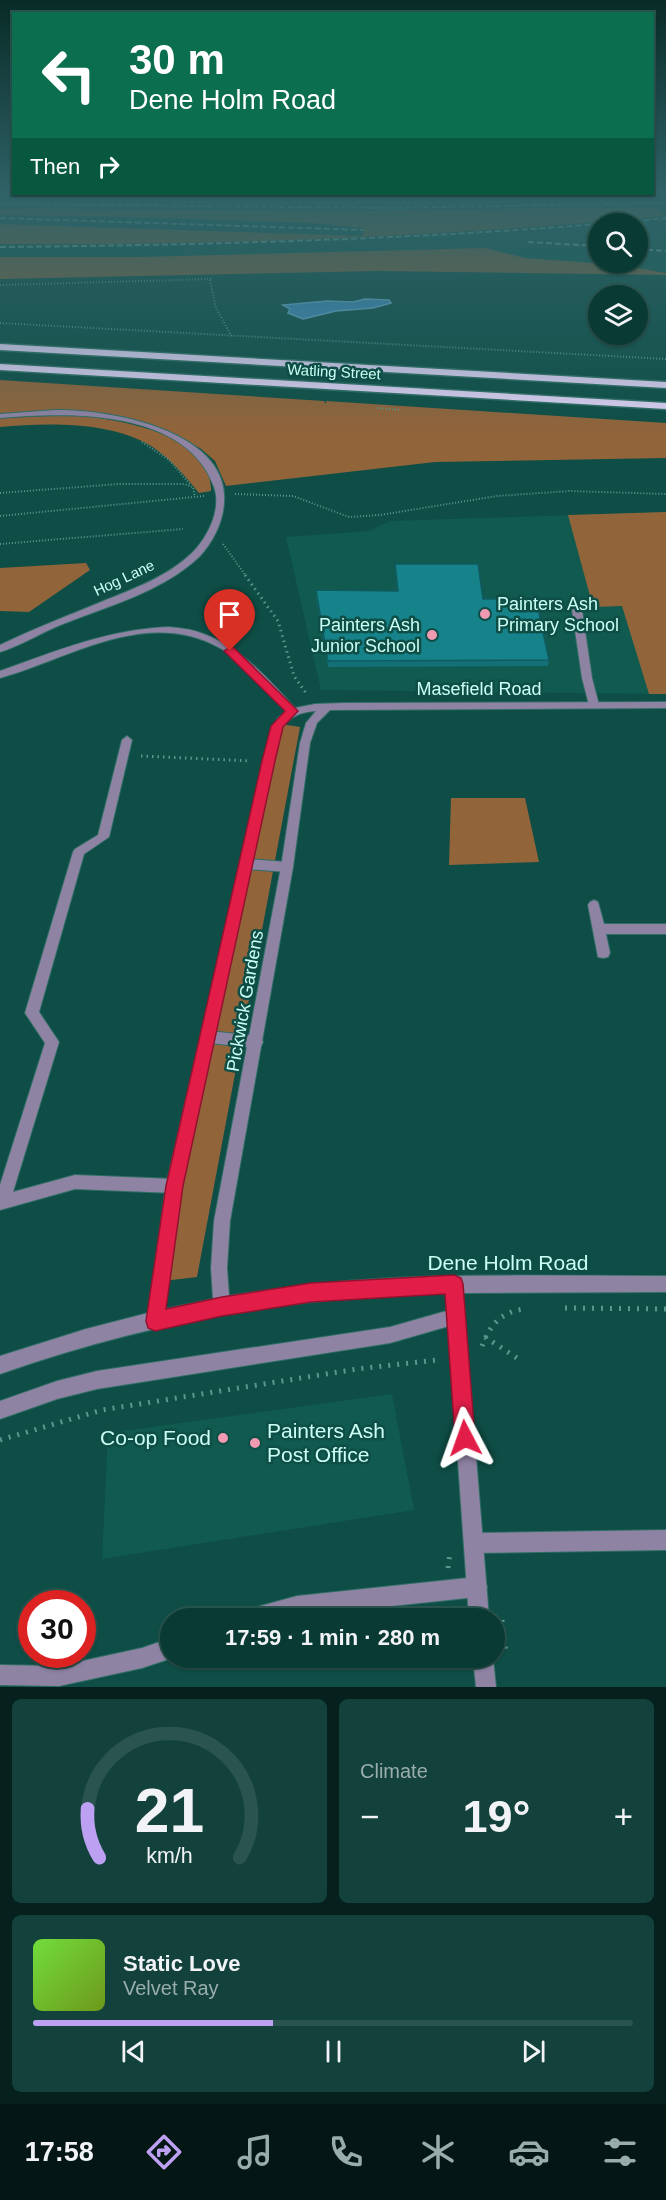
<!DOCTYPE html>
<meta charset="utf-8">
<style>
:root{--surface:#0a3a34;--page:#13413c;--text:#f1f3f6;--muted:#99adac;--line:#2a544f;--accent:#bca0f2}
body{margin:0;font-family:Helvetica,sans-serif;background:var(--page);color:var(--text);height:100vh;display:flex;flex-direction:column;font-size:22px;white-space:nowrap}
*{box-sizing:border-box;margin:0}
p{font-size:20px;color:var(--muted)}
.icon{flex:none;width:33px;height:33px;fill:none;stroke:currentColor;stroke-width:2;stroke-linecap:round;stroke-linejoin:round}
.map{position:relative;height:1687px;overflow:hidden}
.drawer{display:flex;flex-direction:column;gap:12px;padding:12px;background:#06201d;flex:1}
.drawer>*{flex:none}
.top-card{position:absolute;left:12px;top:12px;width:642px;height:183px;border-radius:0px;box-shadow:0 2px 4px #0004,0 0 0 2px var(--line);background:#0b6e4f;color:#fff;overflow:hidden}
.fabs{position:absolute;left:588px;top:213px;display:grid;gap:12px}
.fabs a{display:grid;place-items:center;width:60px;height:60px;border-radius:50%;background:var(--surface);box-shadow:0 2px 4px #0004,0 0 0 2px var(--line);font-size:30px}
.speed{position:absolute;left:18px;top:1590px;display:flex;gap:12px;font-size:30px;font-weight:700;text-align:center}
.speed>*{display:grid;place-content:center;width:78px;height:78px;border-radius:50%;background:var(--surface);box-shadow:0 2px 4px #0004,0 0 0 2px var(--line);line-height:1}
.speed .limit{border:9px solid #d22;background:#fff;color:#111}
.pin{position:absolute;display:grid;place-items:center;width:51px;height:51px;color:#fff;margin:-62px -26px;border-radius:50% 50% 50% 0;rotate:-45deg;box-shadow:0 0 6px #0007}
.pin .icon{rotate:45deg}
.me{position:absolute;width:66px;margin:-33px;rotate:356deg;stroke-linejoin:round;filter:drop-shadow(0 0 4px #0008)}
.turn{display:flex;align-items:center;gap:21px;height:126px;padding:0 18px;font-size:27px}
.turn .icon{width:78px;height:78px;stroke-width:2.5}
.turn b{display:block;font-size:42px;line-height:51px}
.then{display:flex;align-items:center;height:57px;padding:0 18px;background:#0003;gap:12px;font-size:22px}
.big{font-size:45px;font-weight:800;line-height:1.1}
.drawer .card{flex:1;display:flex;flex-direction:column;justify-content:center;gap:9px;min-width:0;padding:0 21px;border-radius:9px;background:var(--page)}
.drawer .dial{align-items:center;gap:0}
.dial svg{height:156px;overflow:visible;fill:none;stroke:var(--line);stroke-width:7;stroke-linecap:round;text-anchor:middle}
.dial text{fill:var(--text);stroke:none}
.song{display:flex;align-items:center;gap:18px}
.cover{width:72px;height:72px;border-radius:9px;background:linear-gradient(135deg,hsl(100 70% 55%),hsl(80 70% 35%))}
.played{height:6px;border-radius:3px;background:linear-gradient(90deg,var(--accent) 40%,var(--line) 40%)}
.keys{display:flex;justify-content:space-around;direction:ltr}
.heat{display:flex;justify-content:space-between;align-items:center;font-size:33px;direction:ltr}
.drawer .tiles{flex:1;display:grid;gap:12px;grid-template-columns:1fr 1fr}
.card:last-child{grid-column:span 2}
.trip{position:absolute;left:160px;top:1608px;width:345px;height:60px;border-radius:30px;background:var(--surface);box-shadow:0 2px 4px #0004,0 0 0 2px var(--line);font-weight:800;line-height:60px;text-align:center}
.tab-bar{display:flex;height:96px;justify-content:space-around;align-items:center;background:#041715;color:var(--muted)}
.tab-bar .icon{width:42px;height:42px}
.tab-bar .active{color:var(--accent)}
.tab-bar b{font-size:27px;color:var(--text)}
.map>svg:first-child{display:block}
.built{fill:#105a50;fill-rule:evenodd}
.green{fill:#92643a}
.water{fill:#4391c7;stroke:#6cb2d4;stroke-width:1.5}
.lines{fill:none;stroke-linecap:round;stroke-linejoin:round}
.service-casing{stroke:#306e65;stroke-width:2}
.minor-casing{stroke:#306e65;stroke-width:2}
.trunk-casing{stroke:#306e65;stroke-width:3}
.path-far2{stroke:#5c978e;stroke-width:2;stroke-dasharray:1 2;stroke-linecap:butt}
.path-far1{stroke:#5c978e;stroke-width:3;stroke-dasharray:1.5 4;stroke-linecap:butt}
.path{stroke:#5c978e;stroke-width:5;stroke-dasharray:2 7;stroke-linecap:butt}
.service{fill:#8f83a4;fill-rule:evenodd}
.minor{fill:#8f83a4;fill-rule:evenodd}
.trunk{fill:#e2d4f8;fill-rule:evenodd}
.rail{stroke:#87beb5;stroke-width:2;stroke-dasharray:6 3;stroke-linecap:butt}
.wall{fill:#137076}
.building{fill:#168289;stroke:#0f5b60;stroke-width:1.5}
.route{fill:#e11d48;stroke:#92132f;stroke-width:1.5}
.poi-dot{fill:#f19ab2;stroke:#0e4e46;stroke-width:2}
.labels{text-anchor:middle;stroke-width:5;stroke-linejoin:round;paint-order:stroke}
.far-street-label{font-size:15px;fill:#cbfef4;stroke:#0e4e46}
.poi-label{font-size:18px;fill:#cbfef4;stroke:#0e4e46;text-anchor:start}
.street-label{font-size:18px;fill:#cbfef4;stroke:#0e4e46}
.near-street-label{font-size:21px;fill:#cbfef4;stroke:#0e4e46}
.near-poi-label{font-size:21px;fill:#cbfef4;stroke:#0e4e46;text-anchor:start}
</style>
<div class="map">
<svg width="666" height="1687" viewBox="0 0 666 1687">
<rect width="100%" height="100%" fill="#0e4e46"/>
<path class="built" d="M0 197H184L385 202 666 197V273L621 265 525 258 485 248 140 257H0ZM598 224H638V262H598Z
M666 512V694L321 690 286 537 369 531 390 521Z
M392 1394 414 1510 102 1559 108 1433Z"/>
<path class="green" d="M184 197H581L385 202Z
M656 207 666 216C445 236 222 246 0 244V224L362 236 364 228 312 223 169 218 0 215V208L313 211Z
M485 248 525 258 621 265 666 273V275L378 271 0 279V257H140Z
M0 380 324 401 326 404V401L666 423V458L435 462 226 486 215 461 200 448 142 422 66 410 0 415Z
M71 415C114 418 213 433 211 491L199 493C186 477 171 459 151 446 110 421 46 423 0 427V418Z
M666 512V694H649L622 606 593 607 568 515Z
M86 563 90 570 29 612 0 611V568Z
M281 724 300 727 197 1277 163 1281Z
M451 798H525L539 862 449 865Z"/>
<path class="water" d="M365 299 389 300 391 303 373 308 336 311 303 319 288 313 290 309 283 305 327 301 353 302Z"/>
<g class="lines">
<defs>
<path id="service" d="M577 607 582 610 592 678 599 705 594 708 589 705 582 678 572 610Z
M127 736 132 740 109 837 84 854 39 1012 59 1042 13 1192 75 1175 174 1179 179 1181 182 1186 179 1191 174 1193 75 1189 0 1210V1185L45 1043 25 1013 73 852 75 849 98 835 122 740Z
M246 859 287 862 291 864 293 867 291 870 287 872 246 869 242 867 240 864 242 861Z
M209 1031 256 1036 261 1038 263 1042 261 1046 256 1048 209 1043 204 1041 202 1037 204 1033Z
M457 1308 463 1310 465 1316 463 1322 390 1343 97 1389 57 1399 0 1419V1401L57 1381 97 1371 390 1327Z
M666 1530V1550L474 1553 467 1550 464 1543 467 1536 474 1533Z
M477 1577 484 1580 487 1587 484 1594 477 1597 297 1616 287 1618H243L246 1611 253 1608 297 1596Z
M171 1638 172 1658 142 1668 59 1686 0 1685V1665L59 1666 142 1648Z"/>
<path id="minor" d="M55 410C108 409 230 430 224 503 223 522 213 542 200 556 163 592 105 607 58 626 39 634 20 646 0 652V645C33 629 67 616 101 602 133 589 167 577 192 553 208 537 222 509 214 487 186 408 67 412 0 418V414Z
M169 627C180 628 191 629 201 633 241 647 267 678 295 708L315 704 344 703 666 702V708L330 710 317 723 310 743 293 867 230 1221 227 1268 229 1296C273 1289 317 1283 361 1280 462 1273 564 1276 666 1276V1292L463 1293 489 1618H469L446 1293C292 1296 145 1323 0 1374V1356L86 1329 148 1313 166 1186 271 729 278 718 286 711C266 690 246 663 220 648 147 607 71 658 0 678V671C56 651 109 629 169 627ZM316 711 306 723 300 743 281 867 214 1221 211 1268 213 1299 165 1309 182 1186 281 729C290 716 301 712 316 711Z
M594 900 598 902 604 924H666V934H606L610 953 608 957 603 958 598 957 588 905 590 902Z
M473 1658H493L496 1687H476Z"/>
<path id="trunk" d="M0 344 666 382V388L0 350Z
M0 364 666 403V409L0 370Z"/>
</defs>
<use href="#service" class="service-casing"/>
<use href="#minor" class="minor-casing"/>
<use href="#trunk" class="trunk-casing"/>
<path class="path-far2" d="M210 280 216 308 232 337
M0 285 213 279
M0 323 666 359
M377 408 400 410
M142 442 169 460 190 484
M0 493 119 484H184L193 487 195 497
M235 494 293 496 349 517 380 515 497 496 569 491 666 494
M0 516 204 496
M0 544 183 529
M223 544 246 576"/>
<path class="path-far1" d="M245 575 278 621 294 676 306 693
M141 756 250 761"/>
<path class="path" d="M565 1308 666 1309
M485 1337 520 1360
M482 1346C490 1325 501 1312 524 1309
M0 1440 102 1410 357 1369 438 1360
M448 1568 450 1552
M502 1620 506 1654"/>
<use href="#service" class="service"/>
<use href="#minor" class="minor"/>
<use href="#trunk" class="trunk"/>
<path class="rail" d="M0 204 387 208 666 203
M0 218 364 230
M608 224 666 218
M528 242 598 246
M0 247C200 245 399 240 598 224
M638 249 666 251"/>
</g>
<path class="wall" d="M395 564 483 599 549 660 548 666 328 667 316 596V590L397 591Z"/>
<path class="building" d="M395 564H478L483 599H536L549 660 328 661 316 590 398 591Z"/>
<linearGradient id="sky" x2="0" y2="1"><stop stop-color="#082b26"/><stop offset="0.45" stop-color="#306368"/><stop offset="1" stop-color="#306368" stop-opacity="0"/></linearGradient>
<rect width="666" height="434" fill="url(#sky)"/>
<path class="route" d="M230 647 234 648 298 711 283 727 275 761 183 1186 166 1309 222 1297 311 1283 454 1275 461 1278 463 1284 475 1438 472 1445 465 1448 458 1445 455 1438 445 1294 311 1302 222 1316 155 1331 148 1328 146 1321 166 1186 262 761 271 726 285 711 226 653 224 651Z"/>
<g class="poi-dot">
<circle cx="485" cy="614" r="6"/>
<circle cx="432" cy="635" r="6"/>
<circle cx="223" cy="1438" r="6"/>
<circle cx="255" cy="1443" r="6"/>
</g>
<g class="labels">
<g class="far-street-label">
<text transform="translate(334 372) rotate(3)" y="5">Watling Street</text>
<text transform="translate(124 578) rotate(-25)" y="5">Hog Lane</text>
</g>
<g class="poi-label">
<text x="497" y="610">Painters Ash<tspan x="497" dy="21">Primary School</tspan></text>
<text x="420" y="631" text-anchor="end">Painters Ash<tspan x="420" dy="21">Junior School</tspan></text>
</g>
<g class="street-label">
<text x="479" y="695">Masefield Road</text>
<text transform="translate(245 1001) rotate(-80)" y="6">Pickwick Gardens</text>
</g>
<g class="near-street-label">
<text x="508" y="1270">Dene Holm Road</text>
</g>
<g class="near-poi-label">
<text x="267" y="1438">Painters Ash<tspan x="267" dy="24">Post Office</tspan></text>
<text x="211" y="1445" text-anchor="end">Co-op Food</text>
</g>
</g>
</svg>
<div class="fabs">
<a><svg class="icon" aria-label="search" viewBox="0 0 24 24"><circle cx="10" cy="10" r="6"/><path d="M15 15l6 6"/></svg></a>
<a><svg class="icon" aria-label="layers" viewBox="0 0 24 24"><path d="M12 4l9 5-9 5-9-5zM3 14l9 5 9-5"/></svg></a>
</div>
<div class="speed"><div class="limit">30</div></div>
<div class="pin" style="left:230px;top:651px;background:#d93025"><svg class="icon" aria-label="arrive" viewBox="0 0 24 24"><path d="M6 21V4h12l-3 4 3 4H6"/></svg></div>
<svg class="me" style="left:465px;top:1438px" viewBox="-20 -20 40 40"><path d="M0-17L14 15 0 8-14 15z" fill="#e11d48" stroke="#fff" stroke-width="4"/></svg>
<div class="trip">17:59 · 1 min · 280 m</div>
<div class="top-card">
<div class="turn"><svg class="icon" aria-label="left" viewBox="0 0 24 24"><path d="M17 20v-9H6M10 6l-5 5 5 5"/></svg><div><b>30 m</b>Dene Holm Road</div></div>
<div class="then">Then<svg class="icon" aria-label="right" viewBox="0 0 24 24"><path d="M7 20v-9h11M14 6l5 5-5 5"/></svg></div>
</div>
</div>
<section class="drawer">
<div class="tiles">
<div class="card dial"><svg viewBox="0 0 100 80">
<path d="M14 69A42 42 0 1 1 86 69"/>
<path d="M14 69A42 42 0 0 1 8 44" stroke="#bca0f2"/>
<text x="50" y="56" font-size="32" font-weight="700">21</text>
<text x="50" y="72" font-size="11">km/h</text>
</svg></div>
<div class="card"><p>Climate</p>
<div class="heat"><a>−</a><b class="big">19°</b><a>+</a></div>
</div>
<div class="card">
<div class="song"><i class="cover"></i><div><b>Static Love</b><p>Velvet Ray</p></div></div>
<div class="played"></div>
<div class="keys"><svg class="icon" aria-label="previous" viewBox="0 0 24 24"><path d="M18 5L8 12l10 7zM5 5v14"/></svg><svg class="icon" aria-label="pause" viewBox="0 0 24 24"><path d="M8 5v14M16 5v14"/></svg><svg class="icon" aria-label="next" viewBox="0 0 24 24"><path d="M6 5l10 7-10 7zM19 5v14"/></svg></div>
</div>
</div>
</section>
<nav class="tab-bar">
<b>17:58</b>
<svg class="icon active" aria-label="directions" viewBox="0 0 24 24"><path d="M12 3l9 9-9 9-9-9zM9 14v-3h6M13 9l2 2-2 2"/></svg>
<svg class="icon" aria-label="music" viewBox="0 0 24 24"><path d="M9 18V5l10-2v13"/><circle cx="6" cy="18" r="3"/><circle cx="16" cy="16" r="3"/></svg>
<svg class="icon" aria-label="phone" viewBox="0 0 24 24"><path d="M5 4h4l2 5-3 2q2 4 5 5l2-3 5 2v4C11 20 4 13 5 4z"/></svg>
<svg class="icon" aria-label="climate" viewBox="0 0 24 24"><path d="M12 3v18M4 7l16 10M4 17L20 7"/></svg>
<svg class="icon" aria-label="car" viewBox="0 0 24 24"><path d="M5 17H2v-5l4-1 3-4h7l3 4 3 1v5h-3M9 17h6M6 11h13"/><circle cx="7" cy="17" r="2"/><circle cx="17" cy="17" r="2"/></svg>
<svg class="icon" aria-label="filters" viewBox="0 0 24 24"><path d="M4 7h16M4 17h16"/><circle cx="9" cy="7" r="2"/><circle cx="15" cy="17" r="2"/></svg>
</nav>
